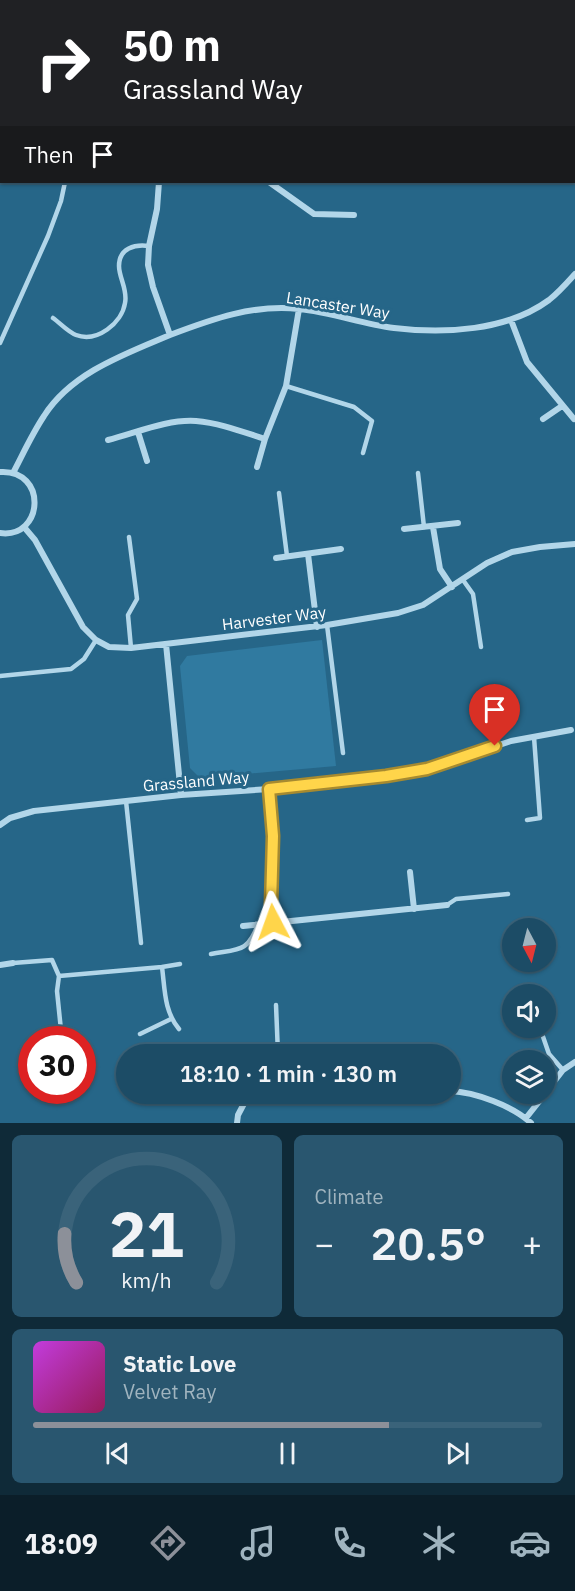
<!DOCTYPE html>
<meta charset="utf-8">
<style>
:root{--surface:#1c4c66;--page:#29566f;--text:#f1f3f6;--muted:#a0b4bf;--line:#3a637a;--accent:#8c9099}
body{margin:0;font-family:"IBM Plex Sans",sans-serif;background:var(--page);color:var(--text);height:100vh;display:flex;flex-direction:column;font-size:22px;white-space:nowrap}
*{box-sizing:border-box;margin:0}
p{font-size:20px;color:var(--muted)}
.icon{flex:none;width:33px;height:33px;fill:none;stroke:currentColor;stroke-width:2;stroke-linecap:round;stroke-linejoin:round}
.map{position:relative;height:1123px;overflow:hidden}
.panel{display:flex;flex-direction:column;gap:12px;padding:12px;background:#0f2a38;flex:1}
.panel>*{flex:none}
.banner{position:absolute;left:0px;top:0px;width:576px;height:183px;box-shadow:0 2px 4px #0004,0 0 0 2px var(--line);background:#202124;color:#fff;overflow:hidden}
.needle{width:39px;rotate:173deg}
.tools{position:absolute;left:502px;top:918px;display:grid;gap:12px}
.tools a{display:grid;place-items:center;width:54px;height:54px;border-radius:50%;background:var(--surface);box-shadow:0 2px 4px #0004,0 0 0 2px var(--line);font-size:30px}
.speed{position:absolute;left:18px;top:1026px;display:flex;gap:12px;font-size:30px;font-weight:700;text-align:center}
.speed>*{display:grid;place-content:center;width:78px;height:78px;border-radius:50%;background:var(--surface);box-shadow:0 2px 4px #0004,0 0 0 2px var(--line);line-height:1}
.speed .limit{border:9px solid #d22;background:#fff;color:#111}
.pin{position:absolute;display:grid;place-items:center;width:51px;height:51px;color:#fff;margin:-62px -26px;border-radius:50% 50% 50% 0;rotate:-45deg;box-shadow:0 0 6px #0007}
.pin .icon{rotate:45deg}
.me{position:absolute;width:66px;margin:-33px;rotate:356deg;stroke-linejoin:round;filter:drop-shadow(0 0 4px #0008)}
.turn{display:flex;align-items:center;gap:21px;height:126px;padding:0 24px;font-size:27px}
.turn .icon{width:78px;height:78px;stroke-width:2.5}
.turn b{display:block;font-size:42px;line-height:51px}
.then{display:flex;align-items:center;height:57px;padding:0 24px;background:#0003;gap:12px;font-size:22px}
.big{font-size:45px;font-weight:600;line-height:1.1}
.panel .widget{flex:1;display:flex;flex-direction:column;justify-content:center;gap:9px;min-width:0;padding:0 21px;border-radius:9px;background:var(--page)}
.panel .dial{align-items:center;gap:0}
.dial svg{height:156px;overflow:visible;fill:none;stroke:var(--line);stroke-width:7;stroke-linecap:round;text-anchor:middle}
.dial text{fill:var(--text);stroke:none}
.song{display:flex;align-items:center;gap:18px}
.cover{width:72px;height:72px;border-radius:9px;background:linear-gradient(135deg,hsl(290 70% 55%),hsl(330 70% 35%))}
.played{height:6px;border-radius:3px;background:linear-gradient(90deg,var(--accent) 70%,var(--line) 70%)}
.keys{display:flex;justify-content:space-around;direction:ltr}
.heat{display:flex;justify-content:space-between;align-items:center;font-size:33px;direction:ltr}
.panel .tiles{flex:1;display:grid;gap:12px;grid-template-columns:1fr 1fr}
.widget:last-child{grid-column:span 2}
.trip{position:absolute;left:116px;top:1044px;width:345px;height:60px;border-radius:30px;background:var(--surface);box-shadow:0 2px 4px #0004,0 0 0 2px var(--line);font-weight:600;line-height:60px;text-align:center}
.tabs{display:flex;height:96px;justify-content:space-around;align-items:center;background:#0b1e29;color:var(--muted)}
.tabs .icon{width:42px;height:42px}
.tabs .on{color:var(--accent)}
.tabs b{font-size:27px;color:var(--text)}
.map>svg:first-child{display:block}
.green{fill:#307aa0}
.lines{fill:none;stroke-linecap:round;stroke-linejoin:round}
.service{stroke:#b2d6e9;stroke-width:4.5}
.minor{stroke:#b2d6e9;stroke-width:6}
.route-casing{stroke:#a68a30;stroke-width:15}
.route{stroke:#ffd54a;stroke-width:10}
.labels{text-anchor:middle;stroke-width:6;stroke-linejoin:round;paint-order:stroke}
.street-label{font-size:16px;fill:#fff;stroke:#266688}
</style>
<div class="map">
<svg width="575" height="1123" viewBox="0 0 575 1123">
<rect width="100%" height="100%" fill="#266688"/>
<path class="green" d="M322 640 336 766 200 778 190 768 180 666 187 656Z"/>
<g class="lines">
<path class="service" d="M308 0 309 2
M100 2 101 0
M0 58H2
M53 318C60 323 68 332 76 335 97 343 122 323 125 303 128 290 119 278 119 266 119 248 135 244 149 246
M0 343 48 236 61 201 65 182
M286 386 354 407 372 421 363 453
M418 473 424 527
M279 493 287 556
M129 537 137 599 128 615 131 648
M463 580 473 594 481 647
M327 625 343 753
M0 676 71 669 84 659 96 640
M126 801 141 943
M527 820 540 818 534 737
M447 905 456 899 508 894
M211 954C238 949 248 953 258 924
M13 963 52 960 59 976 162 967C165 990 164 1011 179 1029
M162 967 180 964
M59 976 57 991 62 1040
M276 1005 278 1054
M540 1028 549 1054 563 1070
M140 1034 171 1019"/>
<path class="minor" d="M202 2V0
M574 79H575
M159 182 157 209 149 246 148 265 153 287 170 335C212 319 254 304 299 309 331 312 362 324 394 328 444 334 507 331 549 300 558 293 567 283 575 274
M269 182 314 214 354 215
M511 320 527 362 574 419
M543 419 562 406
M138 432 147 461
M108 440C136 433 167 419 196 421 220 423 243 432 265 439L286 386 299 309
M257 467 265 439
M0 472C48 469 44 539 0 533
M13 473C23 454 32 434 44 416 71 373 125 354 170 335
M24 527 35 540 83 627 96 640 109 647 131 648 327 625 398 613 423 605 487 563 512 552 540 547 575 544
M433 527 440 569 452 587
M404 529 458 523
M308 554 317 627
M276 558 341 549
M166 644 181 795
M269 789 273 836 271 904 273 922
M0 825 10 818 34 811 181 795 269 789 386 776 427 769 511 741 571 730
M410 872 414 909
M243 926 447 905
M0 965 13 963
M210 1050 215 1054
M450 1091C475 1092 513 1106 531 1123
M546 1092 563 1070 575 1062
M268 1094 314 1101 348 1102 390 1094
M526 1118 545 1094
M237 1123 238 1115 249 1094"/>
</g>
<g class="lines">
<defs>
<path id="route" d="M273 922 271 904 273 836 269 789 386 776 427 769 495 746"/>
</defs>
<use href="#route" class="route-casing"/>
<use href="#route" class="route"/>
</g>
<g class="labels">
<g class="street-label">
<text transform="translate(338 305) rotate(9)" y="6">Lancaster Way</text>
<text transform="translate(274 618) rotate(-7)" y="6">Harvester Way</text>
<text transform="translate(196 781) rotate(-5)" y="6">Grassland Way</text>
</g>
</g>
</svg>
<div class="tools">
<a><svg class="needle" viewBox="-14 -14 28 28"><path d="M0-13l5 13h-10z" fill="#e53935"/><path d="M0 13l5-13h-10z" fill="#a0b4bf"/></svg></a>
<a><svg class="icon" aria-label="sound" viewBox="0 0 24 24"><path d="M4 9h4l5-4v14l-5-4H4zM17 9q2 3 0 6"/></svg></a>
<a><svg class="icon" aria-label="layers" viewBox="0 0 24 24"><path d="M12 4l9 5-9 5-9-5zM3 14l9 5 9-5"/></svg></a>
</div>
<div class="speed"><div class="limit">30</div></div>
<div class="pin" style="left:495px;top:746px;background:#d93025"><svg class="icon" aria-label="arrive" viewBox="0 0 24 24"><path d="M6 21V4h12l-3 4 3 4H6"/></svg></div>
<svg class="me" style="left:273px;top:922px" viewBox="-20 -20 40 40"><path d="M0-17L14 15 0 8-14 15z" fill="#ffd54a" stroke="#fff" stroke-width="4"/></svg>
<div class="trip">18:10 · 1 min · 130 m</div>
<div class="banner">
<div class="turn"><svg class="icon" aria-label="right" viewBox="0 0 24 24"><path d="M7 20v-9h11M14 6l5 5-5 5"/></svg><div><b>50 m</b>Grassland Way</div></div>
<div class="then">Then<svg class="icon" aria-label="arrive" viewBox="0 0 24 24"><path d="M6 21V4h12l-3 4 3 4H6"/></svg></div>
</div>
</div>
<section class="panel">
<div class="tiles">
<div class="widget dial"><svg viewBox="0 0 100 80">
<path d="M14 69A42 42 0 1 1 86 69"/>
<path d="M14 69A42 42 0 0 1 8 44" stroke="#8c9099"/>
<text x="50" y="56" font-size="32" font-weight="700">21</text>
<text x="50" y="72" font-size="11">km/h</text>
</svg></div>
<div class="widget"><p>Climate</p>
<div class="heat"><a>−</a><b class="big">20.5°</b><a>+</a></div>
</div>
<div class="widget">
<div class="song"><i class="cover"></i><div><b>Static Love</b><p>Velvet Ray</p></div></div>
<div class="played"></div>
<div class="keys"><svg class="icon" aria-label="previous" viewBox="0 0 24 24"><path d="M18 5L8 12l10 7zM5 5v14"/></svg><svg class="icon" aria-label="pause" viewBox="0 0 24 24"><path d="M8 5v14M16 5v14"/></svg><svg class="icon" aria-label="next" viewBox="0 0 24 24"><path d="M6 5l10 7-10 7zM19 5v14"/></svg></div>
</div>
</div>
</section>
<nav class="tabs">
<b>18:09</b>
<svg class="icon on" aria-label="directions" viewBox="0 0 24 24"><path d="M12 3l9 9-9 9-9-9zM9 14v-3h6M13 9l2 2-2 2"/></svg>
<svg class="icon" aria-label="music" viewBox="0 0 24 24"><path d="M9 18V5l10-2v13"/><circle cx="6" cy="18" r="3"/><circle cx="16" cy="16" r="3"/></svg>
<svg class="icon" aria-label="phone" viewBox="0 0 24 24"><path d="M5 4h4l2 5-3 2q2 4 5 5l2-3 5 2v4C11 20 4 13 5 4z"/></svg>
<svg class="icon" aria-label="climate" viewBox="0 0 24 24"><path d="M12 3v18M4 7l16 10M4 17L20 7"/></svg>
<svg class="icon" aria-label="car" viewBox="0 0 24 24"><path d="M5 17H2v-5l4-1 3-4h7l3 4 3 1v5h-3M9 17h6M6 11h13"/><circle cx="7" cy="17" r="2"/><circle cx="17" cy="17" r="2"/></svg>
</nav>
